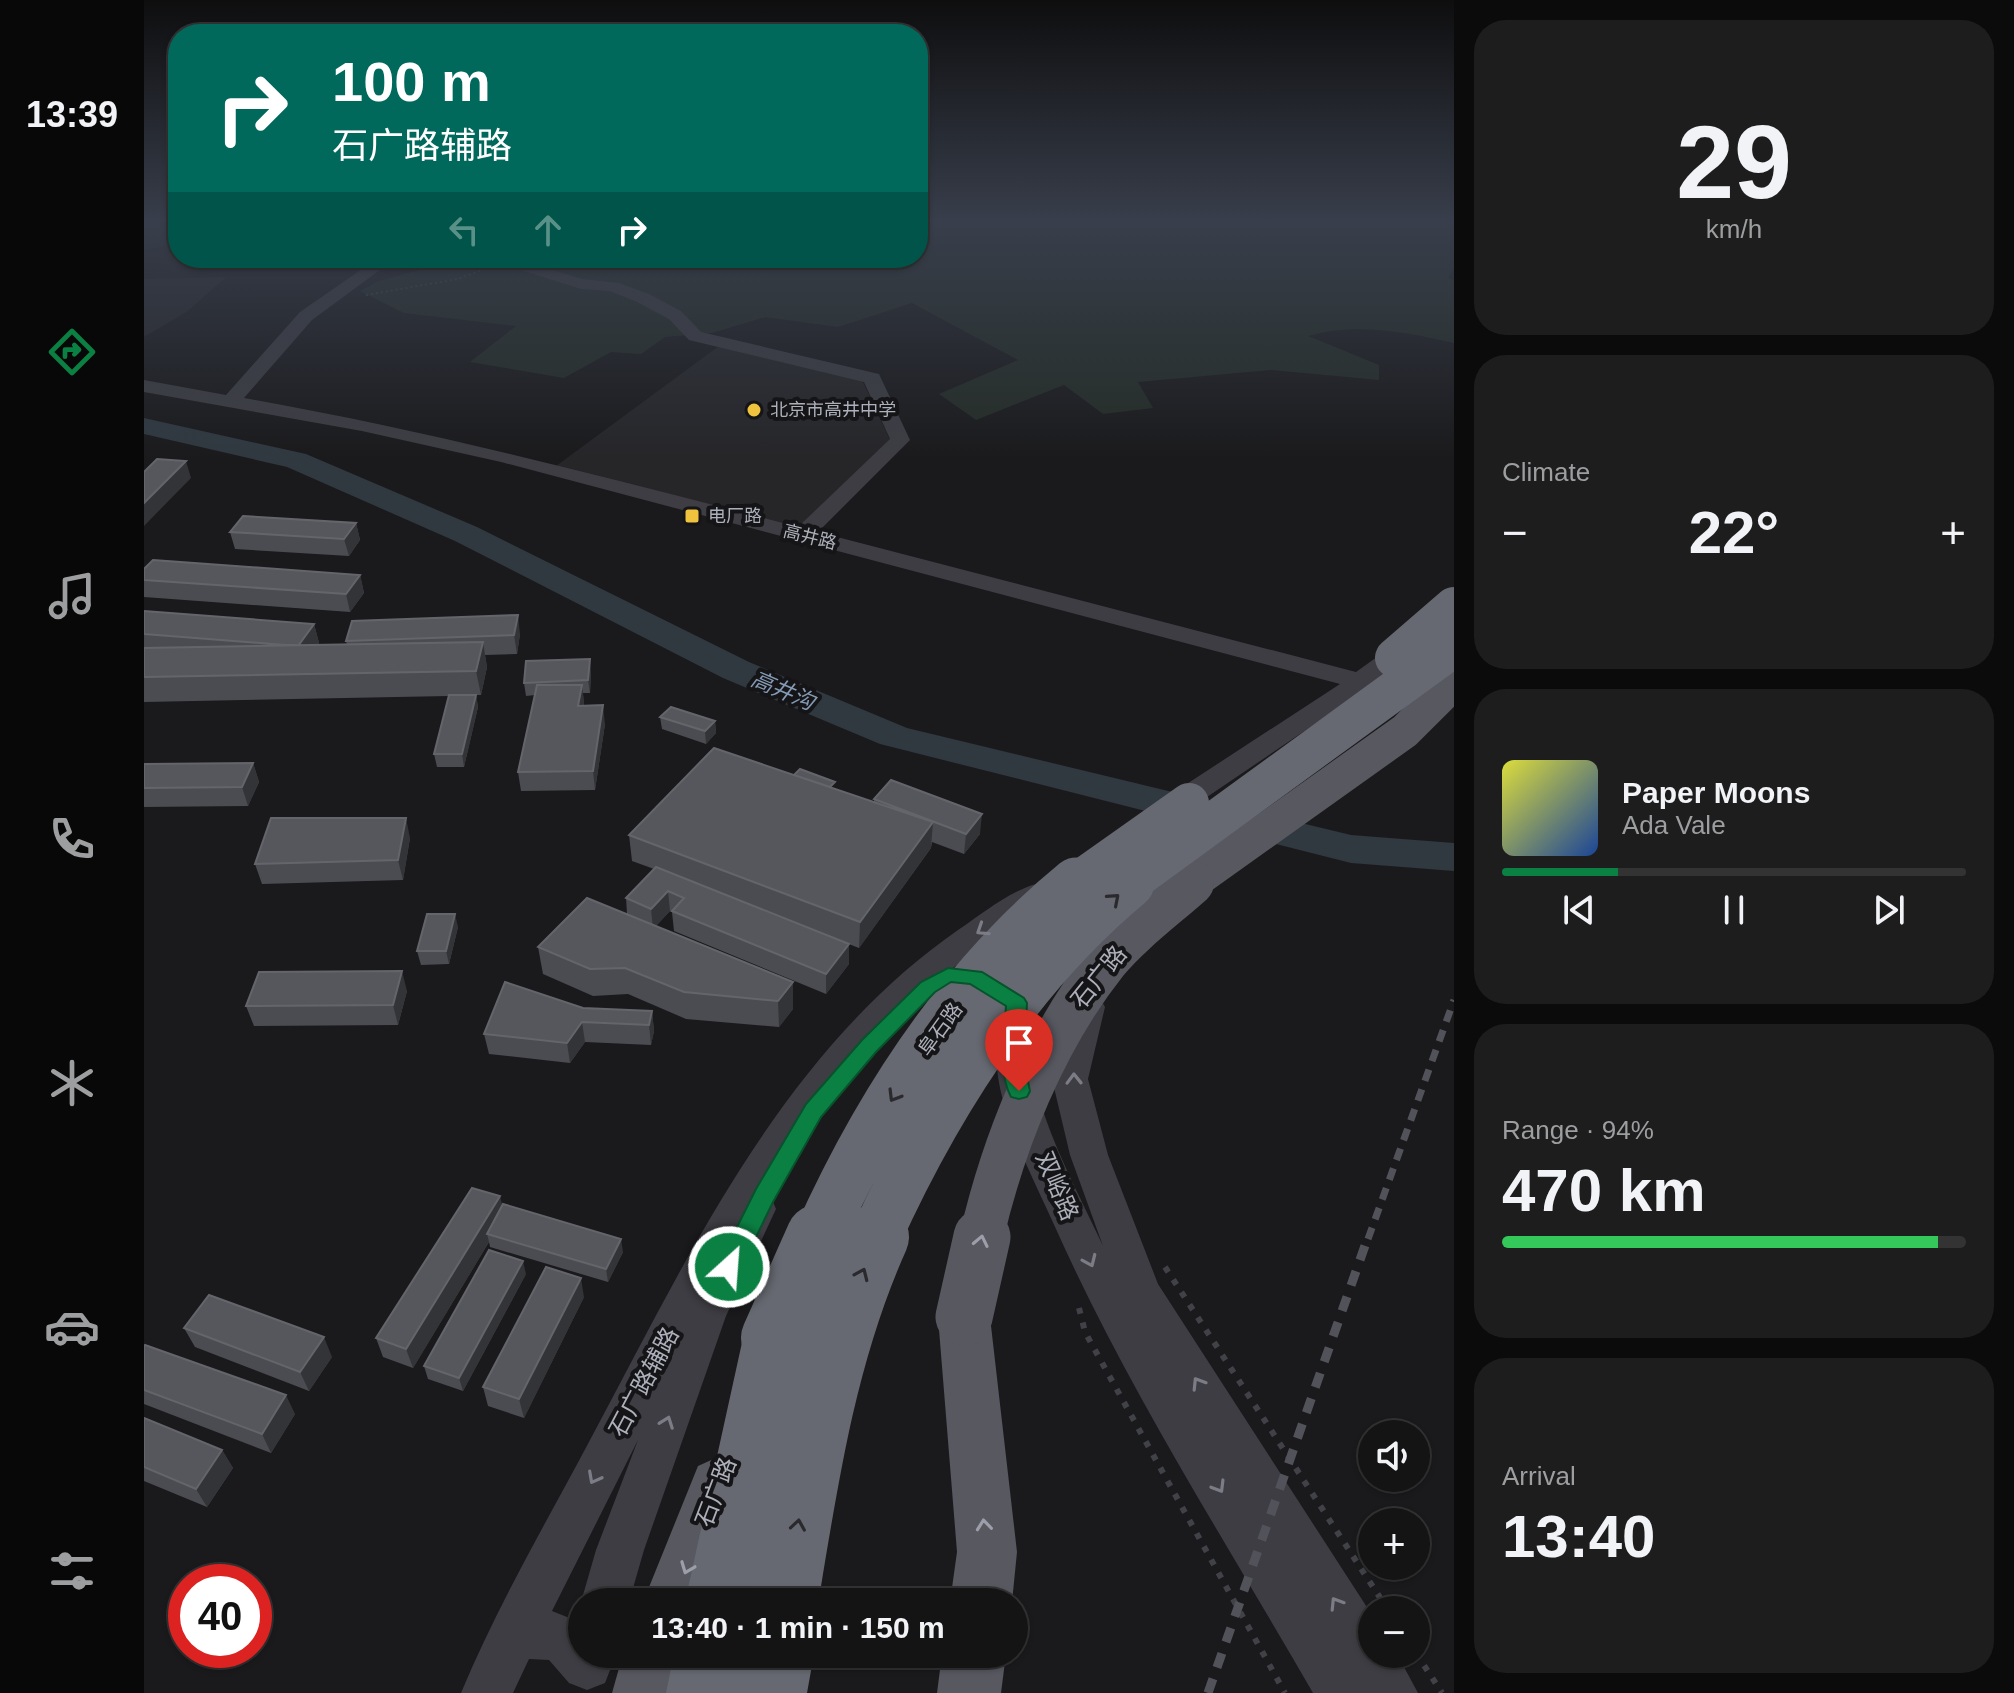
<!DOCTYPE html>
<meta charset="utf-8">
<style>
:root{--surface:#141415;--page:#1d1d1e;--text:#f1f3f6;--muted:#9d9ea0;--line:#333334;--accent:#0b8043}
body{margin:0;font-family:Helvetica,"Noto Sans SC",sans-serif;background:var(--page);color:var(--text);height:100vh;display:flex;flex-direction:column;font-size:30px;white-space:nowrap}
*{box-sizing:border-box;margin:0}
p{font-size:26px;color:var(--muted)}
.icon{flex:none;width:44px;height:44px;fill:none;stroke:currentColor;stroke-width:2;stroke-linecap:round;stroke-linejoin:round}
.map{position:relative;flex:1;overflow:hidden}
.sheet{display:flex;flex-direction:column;gap:20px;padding:20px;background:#0b0b0c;width:560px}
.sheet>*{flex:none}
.guide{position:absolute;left:24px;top:24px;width:760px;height:244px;border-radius:32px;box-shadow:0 2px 6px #0004,0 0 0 2px var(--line);background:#00695c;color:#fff;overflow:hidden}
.tools{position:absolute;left:1214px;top:1420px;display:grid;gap:16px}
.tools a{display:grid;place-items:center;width:72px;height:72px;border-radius:50%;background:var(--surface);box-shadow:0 2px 6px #0004,0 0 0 2px var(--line);font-size:40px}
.speed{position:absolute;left:24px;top:1564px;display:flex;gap:16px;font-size:40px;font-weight:700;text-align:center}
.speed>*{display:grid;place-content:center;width:104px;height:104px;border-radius:50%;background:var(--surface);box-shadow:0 2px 6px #0004,0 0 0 2px var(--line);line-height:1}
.speed .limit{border:12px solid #d22;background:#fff;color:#111}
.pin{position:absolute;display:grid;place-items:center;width:68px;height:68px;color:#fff;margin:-82px -34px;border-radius:50% 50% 50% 0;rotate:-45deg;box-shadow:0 0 8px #0007}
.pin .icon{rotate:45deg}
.me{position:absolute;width:88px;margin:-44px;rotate:26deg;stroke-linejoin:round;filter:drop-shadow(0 0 6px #0008)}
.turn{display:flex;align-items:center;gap:28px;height:168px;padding:0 32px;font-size:36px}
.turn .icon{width:104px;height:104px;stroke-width:2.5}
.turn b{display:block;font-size:56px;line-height:68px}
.lanes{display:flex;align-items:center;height:76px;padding:0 32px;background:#0003;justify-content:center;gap:40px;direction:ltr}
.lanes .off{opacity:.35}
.big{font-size:60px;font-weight:600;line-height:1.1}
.sheet .card{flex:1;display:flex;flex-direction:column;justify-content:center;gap:12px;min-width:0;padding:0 28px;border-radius:32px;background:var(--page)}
.sheet .dial{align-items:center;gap:0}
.dial b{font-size:104px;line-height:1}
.song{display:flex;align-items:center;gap:24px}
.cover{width:96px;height:96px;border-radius:12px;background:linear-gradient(135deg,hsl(60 70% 55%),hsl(220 70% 35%))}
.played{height:8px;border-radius:4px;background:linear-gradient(90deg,var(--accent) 25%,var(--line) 25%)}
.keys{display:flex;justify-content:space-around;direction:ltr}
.heat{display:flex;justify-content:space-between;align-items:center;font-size:44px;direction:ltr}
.charge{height:12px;border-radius:6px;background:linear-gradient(90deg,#34c759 94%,var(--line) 0)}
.trip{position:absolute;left:424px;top:1588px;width:460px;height:80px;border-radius:40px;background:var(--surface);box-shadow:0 2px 6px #0004,0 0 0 2px var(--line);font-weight:600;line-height:80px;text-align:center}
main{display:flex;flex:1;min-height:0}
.menu{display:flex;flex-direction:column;width:144px;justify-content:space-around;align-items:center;background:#080808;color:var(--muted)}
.menu .icon{width:56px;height:56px}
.menu .active{color:var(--accent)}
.menu b{font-size:36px;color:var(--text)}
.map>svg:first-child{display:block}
.built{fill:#262629}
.green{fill:#242c26}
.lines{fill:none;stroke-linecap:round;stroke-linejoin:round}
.river{fill:#303840;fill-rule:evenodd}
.path-far1{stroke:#414248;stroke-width:2;stroke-dasharray:2 3;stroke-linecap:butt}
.path{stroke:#414248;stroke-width:6;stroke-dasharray:6 9;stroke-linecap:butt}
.minor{fill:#3d3d43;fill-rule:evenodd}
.major{fill:#575860;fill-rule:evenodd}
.highway{fill:#676972;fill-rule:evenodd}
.rail-far1{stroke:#52535a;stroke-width:7;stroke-dasharray:12 9;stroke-linecap:butt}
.rail{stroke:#52535a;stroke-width:9;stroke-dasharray:15 12;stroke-linecap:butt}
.major-bridge-far2{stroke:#575860;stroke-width:35}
.major-bridge-far1{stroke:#575860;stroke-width:44}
.major-bridge{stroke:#575860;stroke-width:57}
.highway-bridge-far2{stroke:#676972;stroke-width:40}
.highway-bridge-far1{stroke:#676972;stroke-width:51}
.highway-bridge{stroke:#676972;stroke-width:66}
.wall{fill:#4b4c51}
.shaded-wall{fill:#333437}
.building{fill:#56575c;stroke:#64656b;stroke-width:2}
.oneway{stroke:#2a2a2e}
.oneway2{stroke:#7b7c85}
.oneway3{stroke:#9c9ea9}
.route{fill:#0b8043;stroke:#07532c;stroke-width:2}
.poi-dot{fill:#f0c33f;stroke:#151517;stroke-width:3}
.labels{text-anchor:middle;stroke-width:8;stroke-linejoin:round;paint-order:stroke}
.far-poi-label{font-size:18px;fill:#adb0bb;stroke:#151517;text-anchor:start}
.far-street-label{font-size:18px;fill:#adb0bb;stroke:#151517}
.street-label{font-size:20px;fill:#adb0bb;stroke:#151517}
.water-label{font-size:22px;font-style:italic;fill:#859ab5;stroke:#151517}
.near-street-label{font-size:24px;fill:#adb0bb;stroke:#151517}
</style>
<main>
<nav class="menu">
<b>13:39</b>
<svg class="icon active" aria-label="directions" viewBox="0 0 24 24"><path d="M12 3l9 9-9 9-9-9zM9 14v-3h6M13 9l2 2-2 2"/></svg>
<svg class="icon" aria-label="music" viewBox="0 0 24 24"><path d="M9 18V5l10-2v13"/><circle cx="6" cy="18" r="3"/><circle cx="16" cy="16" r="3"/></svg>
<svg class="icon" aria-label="phone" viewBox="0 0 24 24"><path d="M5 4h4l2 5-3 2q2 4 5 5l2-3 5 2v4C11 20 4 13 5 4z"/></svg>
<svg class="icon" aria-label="climate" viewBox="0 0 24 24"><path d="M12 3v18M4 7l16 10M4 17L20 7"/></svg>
<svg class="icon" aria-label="car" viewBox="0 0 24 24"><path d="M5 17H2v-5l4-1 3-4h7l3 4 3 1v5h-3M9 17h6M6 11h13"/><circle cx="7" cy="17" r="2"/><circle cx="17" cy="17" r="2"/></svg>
<svg class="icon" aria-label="filters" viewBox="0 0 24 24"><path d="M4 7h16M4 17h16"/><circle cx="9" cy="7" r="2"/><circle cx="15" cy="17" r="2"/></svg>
</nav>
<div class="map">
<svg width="1310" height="1693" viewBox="0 0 1310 1693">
<rect width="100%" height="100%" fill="#1a1a1c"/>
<path class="built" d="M82 277 44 311 0 337V279Z
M575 346 718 380 746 440 659 529 412 466Z"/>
<path class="green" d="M0 223H34V243L0 250Z
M774 223H1310V268L1304 278 1310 280V343C1264 332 1210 322 1164 336L1235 365V380L1127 370 994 382 1009 408 959 414 920 385 832 420 795 394 874 360 768 303 694 327 621 317 568 333 521 337 497 354 467 352 420 378 326 362 372 326 260 313 216 291 235 281 320 258H774Z"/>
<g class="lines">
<path class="river" d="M0 418 162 454 333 527 605 662 763 728 1207 835 1310 843V871L1207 863 736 744 579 678 311 541 143 467 0 434Z"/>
<path class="path-far1" d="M222 295 314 279 359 262"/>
<path class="path" d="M1021 1267 1244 1610
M935 1308 941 1332 1141 1693
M1272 1653 1298 1693"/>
<path class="minor" d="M234 258H252L168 320 100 398C287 431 470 479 654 527L746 439 720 382 545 340 525 319 493 302 466 291 437 289 374 269 369 260 389 258 386 263 438 279 475 283 505 294 537 311 557 332 735 374 766 440 674 532 1212 672 1258 639H1276L1280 644 1237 678 1241 684 1237 690H1221L1032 818 1022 820 1012 818 1007 811 1012 804 1196 684 357 462 218 431 0 392V380L82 395 156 312Z
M892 884 903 887 908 895 903 903C869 925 834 947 803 973 729 1035 671 1113 622 1196L627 1197 632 1209 582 1316 500 1550 485 1602H438V1605L437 1602 452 1550 494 1440 408 1611 438 1623V1654H464L468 1665 461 1683 443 1690 425 1683 405 1660 385 1659 369 1693H317C353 1606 402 1523 446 1440 544 1257 638 1052 814 930 838 914 864 892 892 884Z
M872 994 884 998C896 1020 885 1063 893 1090 907 1144 936 1196 959 1246L926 1155 908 1079 932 998 944 994 956 998 961 1007 944 1079 964 1155 1014 1284 1228 1615V1654H1253L1274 1693H1169C1082 1542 983 1388 912 1229 892 1184 866 1136 856 1088 851 1062 847 1021 860 998Z"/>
<path class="major" d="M820 1293 839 1300 846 1317 873 1552 868 1602H806L813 1552 794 1317 801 1300Z
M574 1457 594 1466 603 1486 561 1602H499L554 1466Z
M479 1654H543L532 1693H468Z
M798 1654H862L857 1693H793Z"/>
<path class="highway" d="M630 1310 652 1318 661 1338 613 1602H541L599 1338 608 1318Z
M530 1654H670L663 1693H522Z"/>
<path class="rail-far1" d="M1224 1239 1310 1000"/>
<path class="rail" d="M1064 1693 1224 1237"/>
<path class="major-bridge-far2" d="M1045 885 1261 731 1310 682"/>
<path class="major-bridge-far1" d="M837 1239C859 1143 900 1040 962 962 986 933 1020 908 1048 883"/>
<path class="major-bridge" d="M820 1317 838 1237"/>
<path class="highway-bridge-far2" d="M1251 658 1310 607
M929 885 1045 803
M983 885 1310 647"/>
<path class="highway-bridge-far1" d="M674 1239C734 1105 817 977 932 883
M731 1239C791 1106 872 977 985 883"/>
<path class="highway-bridge" d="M630 1338 675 1237
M641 1602C661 1479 680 1352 732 1237"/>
</g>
<path class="wall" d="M212 523 216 540 205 556 91 549 86 532Z
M0 569 216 575 220 593 206 612 0 597Z
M0 611 170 624 175 643 173 645H203L202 641 376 634 373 654 341 655 343 667 337 695H332L334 707 320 767H293L290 754 305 696 0 702Z
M447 671 446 693H439L440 705 461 724 451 790 377 791 374 772 391 695 382 696 380 683Z
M516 717 571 721 572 733 562 744 518 729Z
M109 763 115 782 104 806 0 807V764Z
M690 789 730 802V799L836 834 820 854 788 842 787 848 715 948 679 934 705 944V964L682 994 530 931 528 912 526 911 512 926 649 1009 635 1027 542 1019 484 994 449 996 399 974 394 947 483 914 482 898 510 869 488 861 485 835Z
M266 838 259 880 118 884 111 864Z
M314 927 305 964 277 965 273 951Z
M263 991 254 1025 110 1026 102 1006Z
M439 1008 508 1011 510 1031 507 1045 441 1042 426 1063 345 1054 340 1034Z
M358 1206 479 1252 464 1282 346 1247 345 1242 269 1368 239 1357 232 1338Z
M382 1274 319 1391 284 1379 280 1366Z
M440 1297 380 1418 344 1406 339 1387Z
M40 1328 188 1357 165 1391 51 1347Z
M0 1346 151 1414 127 1453 0 1404Z
M0 1418 78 1450 89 1468 63 1507 0 1481Z"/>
<path class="shaded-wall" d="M42 461 47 478 0 526V503Z
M212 523 216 540 205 556 200 539Z
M216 575 220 593 206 612 202 594Z
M374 615 376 634 373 654 370 635Z
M170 624 175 643 159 664 154 646Z
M339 642 343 667 337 695 332 671Z
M446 659 447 671 446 693 444 680Z
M438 685 440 704 437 724 434 706Z
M332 695 334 707 320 767 318 754Z
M459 705 461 724 451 790 449 771Z
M571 721 572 733 562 744 561 731Z
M109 763 115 782 104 806 98 787Z
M838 814 836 834 820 854 822 834Z
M262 818 266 838 259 880 254 860Z
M789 822 787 848 715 948 716 922Z
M524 891 526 911 509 929 507 909Z
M311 914 314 927 305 964 302 951Z
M705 944V964L682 994V974Z
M258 971 263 991 254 1025 249 1005Z
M649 982V1009L635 1027 634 1001Z
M508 1011 510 1031 507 1045 505 1025Z
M438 1022 441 1042 426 1063 423 1043Z
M356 1196 361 1216 343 1234 345 1242 269 1368 262 1349Z
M477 1239 479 1252 464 1282 462 1269Z
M379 1261 382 1274 319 1391 315 1378Z
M437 1278 440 1297 380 1418 375 1399Z
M180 1337 188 1357 165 1391 156 1372Z
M142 1395 151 1414 127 1453 118 1434Z
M78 1450 89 1468 63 1507 52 1489Z"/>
<path class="building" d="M13 459 42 461 0 503V472Z
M99 516 212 523 200 539 86 532Z
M9 560 216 575 202 594 0 580V569Z
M0 611 170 624 154 646 0 634Z
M374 615 370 635 202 641 208 621Z
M339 642 332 671 0 677V648Z
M446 659 444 680 380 683 382 661Z
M393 685H438L434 706 459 705 449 771 374 772Z
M305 695H332L318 754H290Z
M527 707 571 721 561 731 516 717Z
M570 748 789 822 716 922 485 835Z
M109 763 98 787 0 788V764Z
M656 769 691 782 686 787 650 775Z
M747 780 838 814 822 834 730 799Z
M127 818H262L254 860 111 864Z
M512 867 705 944 682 974 528 911 540 898 524 891 507 909 482 898Z
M443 898 649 982 634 1001 540 992 481 968 446 969 394 947Z
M283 914H311L302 951H273Z
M258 971 249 1005 102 1006 115 972Z
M361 982 439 1008 508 1011 505 1025 438 1022 423 1043 340 1034Z
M328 1188 356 1196 262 1349 232 1338Z
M359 1204 477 1239 462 1269 343 1234Z
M345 1250 379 1261 315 1378 280 1366Z
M402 1267 437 1278 375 1399 339 1387Z
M65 1295 180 1337 156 1372 40 1328Z
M1 1345 142 1395 118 1434 0 1390V1346Z
M0 1418 78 1450 52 1489 0 1467Z"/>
<defs><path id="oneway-chevron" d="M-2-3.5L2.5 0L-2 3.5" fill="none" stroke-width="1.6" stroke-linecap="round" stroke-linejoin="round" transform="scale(2)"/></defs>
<g class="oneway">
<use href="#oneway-chevron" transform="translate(970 899) rotate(-41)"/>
<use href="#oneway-chevron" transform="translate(750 1096) rotate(121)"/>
<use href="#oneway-chevron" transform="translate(718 1274) rotate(-66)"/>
<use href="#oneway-chevron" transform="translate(654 1525) rotate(-81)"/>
</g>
<g class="oneway2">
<use href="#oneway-chevron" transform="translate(838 930) rotate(147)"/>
<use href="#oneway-chevron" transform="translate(930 1079) rotate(-91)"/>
<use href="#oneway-chevron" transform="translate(946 1261) rotate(66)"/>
<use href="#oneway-chevron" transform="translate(1054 1383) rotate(-122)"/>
<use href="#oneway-chevron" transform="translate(523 1422) rotate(-70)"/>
<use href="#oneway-chevron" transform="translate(450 1478) rotate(118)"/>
<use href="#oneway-chevron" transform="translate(1075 1487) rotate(59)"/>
<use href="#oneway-chevron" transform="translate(1192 1603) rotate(-122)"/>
</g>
<g class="oneway3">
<use href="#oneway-chevron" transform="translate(837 1241) rotate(-78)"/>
<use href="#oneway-chevron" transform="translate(840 1525) rotate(-96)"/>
<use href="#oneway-chevron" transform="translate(543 1568) rotate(111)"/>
</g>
<linearGradient id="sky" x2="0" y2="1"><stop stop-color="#0e0e0f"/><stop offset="0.48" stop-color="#383e4b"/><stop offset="1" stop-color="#383e4b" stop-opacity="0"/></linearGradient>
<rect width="1310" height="460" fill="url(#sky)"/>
<path class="route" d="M804 968 838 972 880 998 883 1003 880 1062 886 1091 883 1097 875 1099 867 1097C853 1070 860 1035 862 1006L826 984 807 982 791 992 732 1052 677 1117 629 1202 594 1274 585 1277 577 1274 573 1267 612 1189 662 1104 718 1040 777 982Z"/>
<g class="poi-dot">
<circle cx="610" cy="410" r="8"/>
<rect x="540" y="508" width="16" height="16" rx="4"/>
</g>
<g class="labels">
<g class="far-poi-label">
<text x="626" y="416">北京市高井中学</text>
<text x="564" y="522">电厂路</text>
</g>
<g class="far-street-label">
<text transform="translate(666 537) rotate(14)" y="6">高井路</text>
</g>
<g class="street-label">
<text transform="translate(796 1029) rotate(-54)" y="7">阜石路</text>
</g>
<g class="water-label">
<text transform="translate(639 690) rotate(23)" y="8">高井沟</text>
</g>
<g class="near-street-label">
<text transform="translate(955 977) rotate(-51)" y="8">石广路</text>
<text transform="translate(913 1186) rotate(67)" y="8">双峪路</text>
<text transform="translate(500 1382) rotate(-62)" y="8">石广路辅路</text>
<text transform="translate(572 1492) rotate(-69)" y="8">石广路</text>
</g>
</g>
</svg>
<div class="tools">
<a><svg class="icon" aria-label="sound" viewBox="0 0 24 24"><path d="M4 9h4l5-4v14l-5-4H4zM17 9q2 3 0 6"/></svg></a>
<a>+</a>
<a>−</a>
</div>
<div class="speed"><div class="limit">40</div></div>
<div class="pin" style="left:875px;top:1091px;background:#d93025"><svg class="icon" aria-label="arrive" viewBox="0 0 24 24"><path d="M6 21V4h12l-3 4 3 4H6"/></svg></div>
<svg class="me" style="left:585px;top:1267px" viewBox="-20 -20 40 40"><circle r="17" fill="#0b8043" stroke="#fff" stroke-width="3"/><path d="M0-11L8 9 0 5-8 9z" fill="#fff"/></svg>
<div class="trip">13:40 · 1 min · 150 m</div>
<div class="guide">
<div class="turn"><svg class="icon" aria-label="right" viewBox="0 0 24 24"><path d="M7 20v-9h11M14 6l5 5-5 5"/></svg><div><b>100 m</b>石广路辅路</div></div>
<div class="lanes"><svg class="icon off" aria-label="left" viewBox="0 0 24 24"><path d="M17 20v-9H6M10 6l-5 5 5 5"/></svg><svg class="icon off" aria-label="ahead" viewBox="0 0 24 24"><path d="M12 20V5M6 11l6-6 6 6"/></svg><svg class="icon" aria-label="right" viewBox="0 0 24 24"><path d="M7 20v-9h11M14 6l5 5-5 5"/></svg></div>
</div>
</div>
<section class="sheet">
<div class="card dial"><b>29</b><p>km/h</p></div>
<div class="card"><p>Climate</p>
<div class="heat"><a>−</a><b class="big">22°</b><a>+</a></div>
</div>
<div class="card">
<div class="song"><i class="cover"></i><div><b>Paper Moons</b><p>Ada Vale</p></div></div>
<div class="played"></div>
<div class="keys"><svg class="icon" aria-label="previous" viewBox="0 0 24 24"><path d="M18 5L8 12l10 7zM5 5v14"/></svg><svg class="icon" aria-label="pause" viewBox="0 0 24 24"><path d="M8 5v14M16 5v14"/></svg><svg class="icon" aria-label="next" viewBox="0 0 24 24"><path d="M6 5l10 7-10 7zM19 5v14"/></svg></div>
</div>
<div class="card"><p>Range · 94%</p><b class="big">470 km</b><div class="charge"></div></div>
<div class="card"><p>Arrival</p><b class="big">13:40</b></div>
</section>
</main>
